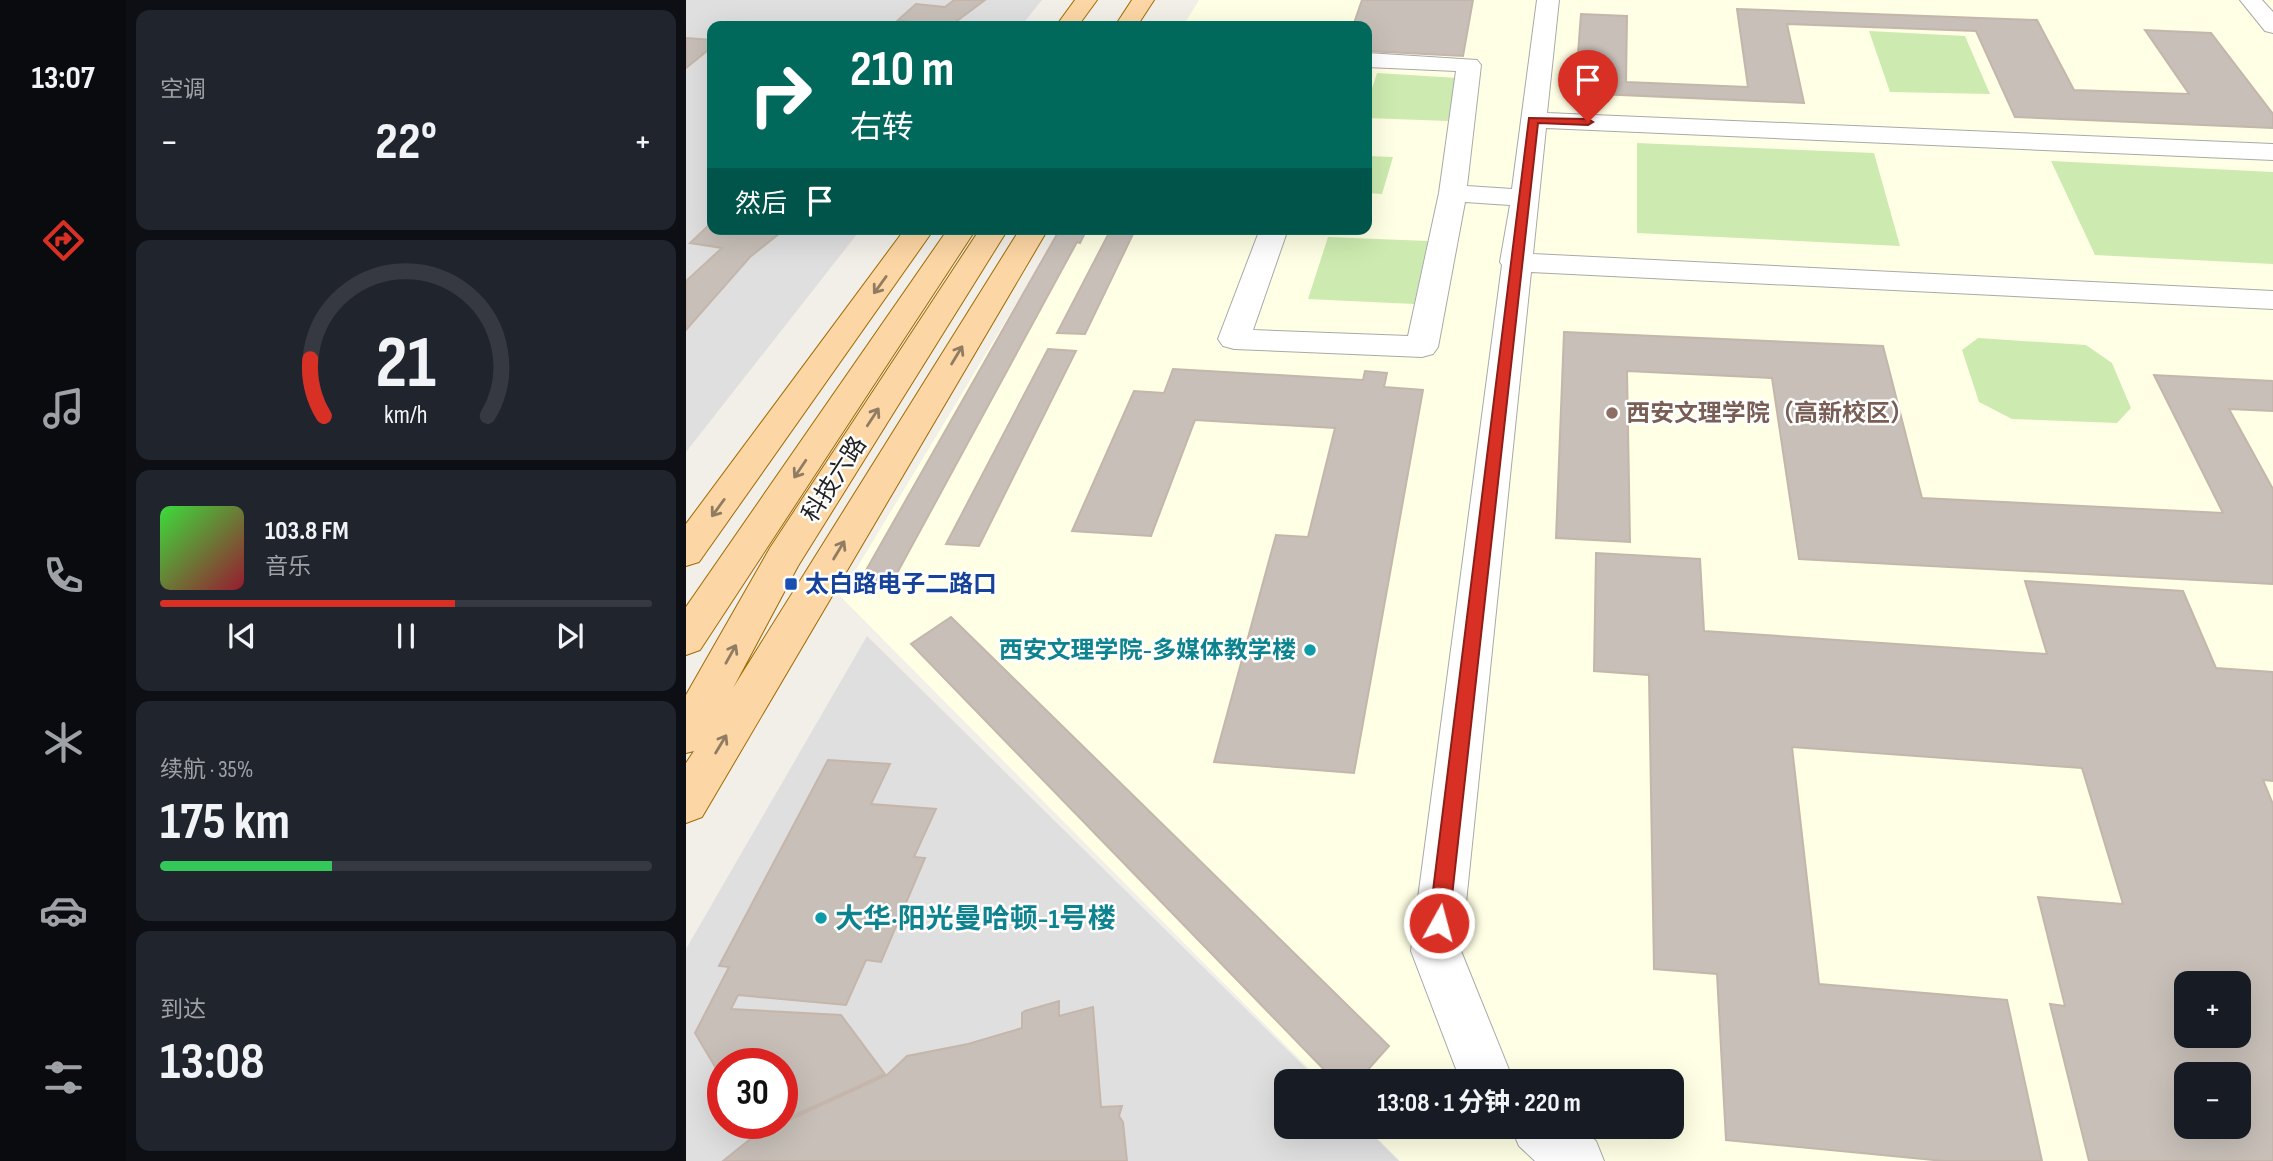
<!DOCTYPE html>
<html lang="zh">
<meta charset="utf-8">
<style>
:root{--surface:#171b24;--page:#20242c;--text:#f1f3f6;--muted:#9ea1a6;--line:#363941;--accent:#d93025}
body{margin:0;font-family:"Sofia Sans Condensed","Noto Sans SC",sans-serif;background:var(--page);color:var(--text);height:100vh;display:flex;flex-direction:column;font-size:26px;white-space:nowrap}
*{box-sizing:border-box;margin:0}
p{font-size:23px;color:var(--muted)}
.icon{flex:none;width:38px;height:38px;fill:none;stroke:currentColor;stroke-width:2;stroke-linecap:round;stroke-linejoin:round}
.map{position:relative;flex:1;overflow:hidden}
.details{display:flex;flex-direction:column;gap:10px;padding:10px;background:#0d0f14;width:560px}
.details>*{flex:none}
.hud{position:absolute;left:21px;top:21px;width:665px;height:214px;border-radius:14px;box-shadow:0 7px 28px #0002;background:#00695c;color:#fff;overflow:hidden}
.fabs{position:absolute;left:1488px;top:971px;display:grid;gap:14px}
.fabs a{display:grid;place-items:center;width:77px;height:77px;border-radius:14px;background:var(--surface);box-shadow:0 7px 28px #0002;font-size:35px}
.speed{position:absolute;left:21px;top:1048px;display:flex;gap:14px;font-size:35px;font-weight:700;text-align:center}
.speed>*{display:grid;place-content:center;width:91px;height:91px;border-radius:50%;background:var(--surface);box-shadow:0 7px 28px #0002;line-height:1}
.speed .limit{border:10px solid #d22;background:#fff;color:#111}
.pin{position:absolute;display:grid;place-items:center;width:60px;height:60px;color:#fff;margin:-72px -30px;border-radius:50% 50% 50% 0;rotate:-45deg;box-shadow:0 0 7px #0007}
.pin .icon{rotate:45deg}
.me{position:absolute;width:77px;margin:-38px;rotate:7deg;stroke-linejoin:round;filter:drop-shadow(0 0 5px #0008)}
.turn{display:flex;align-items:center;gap:24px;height:147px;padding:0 28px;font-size:32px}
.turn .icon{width:91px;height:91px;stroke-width:2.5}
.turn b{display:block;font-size:49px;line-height:60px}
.then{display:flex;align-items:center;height:66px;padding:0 28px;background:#0003;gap:14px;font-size:26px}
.big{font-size:52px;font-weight:700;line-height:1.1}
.details .card{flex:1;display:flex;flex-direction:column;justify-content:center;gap:10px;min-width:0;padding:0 24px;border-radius:14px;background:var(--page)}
.details .dial{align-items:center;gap:0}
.dial svg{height:182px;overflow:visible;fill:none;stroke:var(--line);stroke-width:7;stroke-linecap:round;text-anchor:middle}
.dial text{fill:var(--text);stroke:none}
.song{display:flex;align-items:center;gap:21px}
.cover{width:84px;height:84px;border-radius:10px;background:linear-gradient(135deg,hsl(120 70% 55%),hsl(350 70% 35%))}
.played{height:7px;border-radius:4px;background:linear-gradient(90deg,var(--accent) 60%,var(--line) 60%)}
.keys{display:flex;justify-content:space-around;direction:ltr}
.heat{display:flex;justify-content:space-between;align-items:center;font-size:38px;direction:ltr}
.charge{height:10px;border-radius:5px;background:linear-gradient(90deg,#34c759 35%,var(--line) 0)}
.trip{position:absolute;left:588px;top:1069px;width:410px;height:70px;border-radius:14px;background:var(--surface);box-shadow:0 7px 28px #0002;font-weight:700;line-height:70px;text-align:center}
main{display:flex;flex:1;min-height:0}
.tab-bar{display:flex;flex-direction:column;width:126px;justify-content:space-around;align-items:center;background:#090b0e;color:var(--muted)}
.tab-bar .icon{width:49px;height:49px}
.tab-bar .active{color:var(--accent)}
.tab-bar b{font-size:32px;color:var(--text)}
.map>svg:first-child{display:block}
.residential{fill:#e0dfdf;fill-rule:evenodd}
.education{fill:#ffffe5;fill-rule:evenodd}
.grass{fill:#cdebb0}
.building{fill:#c7bfb8;stroke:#c4b6ab;stroke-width:2;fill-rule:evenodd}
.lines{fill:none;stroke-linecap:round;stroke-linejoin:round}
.minor-casing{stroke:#a9a9a9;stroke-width:2}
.major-casing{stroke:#a06b00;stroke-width:2}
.minor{fill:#fff;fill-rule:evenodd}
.major{fill:#fcd6a4;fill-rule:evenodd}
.oneway{stroke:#8f7c63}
.route{fill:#d93025;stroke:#8d1f18;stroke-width:2}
.education-dot{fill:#8d6e63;stroke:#fff;stroke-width:2.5}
.transit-dot{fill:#1a4fb4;stroke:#fff;stroke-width:2.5}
.culture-dot{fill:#0f9aa8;stroke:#fff;stroke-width:2.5}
.labels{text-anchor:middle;stroke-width:5;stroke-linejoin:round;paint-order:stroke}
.education-label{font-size:24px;font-weight:bold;fill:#785e54;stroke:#fff;text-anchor:start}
.street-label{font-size:24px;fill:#222;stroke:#fff}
.transit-label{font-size:24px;font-weight:bold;fill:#164399;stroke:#fff;text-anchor:start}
.culture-label{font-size:24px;font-weight:bold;fill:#0d838f;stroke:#fff;text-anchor:end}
.near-culture-label{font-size:28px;font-weight:bold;fill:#0d838f;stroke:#fff;text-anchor:start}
</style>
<main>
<nav class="tab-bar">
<b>13:07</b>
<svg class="icon active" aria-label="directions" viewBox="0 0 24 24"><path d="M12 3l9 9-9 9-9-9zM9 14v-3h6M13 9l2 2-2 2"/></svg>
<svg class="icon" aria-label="music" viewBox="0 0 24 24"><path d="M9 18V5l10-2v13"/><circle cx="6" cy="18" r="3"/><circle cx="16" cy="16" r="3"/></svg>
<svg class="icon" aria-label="phone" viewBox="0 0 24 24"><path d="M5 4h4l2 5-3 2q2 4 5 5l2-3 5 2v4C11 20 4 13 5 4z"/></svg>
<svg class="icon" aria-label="climate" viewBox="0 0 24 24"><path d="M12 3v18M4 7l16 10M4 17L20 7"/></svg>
<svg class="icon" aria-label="car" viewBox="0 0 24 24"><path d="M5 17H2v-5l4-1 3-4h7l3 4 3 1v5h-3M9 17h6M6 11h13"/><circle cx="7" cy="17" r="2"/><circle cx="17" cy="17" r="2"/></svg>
<svg class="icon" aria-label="filters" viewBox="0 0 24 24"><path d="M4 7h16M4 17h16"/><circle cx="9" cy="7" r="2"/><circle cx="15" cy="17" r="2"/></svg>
</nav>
<section class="details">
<div class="card"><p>空调</p>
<div class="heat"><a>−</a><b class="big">22°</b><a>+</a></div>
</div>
<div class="card dial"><svg viewBox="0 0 100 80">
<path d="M14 69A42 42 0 1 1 86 69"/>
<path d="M14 69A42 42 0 0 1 8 44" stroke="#d93025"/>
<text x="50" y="56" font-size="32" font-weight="700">21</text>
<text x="50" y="72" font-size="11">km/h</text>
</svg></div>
<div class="card">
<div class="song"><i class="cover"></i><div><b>103.8 FM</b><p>音乐</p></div></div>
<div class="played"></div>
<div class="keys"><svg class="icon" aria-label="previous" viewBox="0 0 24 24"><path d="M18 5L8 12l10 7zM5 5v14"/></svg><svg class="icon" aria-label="pause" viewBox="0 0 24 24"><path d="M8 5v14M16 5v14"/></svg><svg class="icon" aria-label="next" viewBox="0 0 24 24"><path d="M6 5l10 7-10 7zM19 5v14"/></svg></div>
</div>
<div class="card"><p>续航 · 35%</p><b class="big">175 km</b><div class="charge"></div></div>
<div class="card"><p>到达</p><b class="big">13:08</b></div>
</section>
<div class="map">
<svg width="1587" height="1161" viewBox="0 0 1587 1161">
<rect width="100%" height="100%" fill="#f2efe9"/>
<path class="residential" d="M0 0H356L335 26H26V229H175L0 452Z
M181 636 633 1081 600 1082V1127H679L713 1161H0V949ZM37 1064H96V1124H37Z"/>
<path class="education" d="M513 0H1587V1161H714L680 1127H985V1082L635 1081 154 596 375 229H681V26H497ZM1500 984H1552V1036H1500ZM1500 1074H1552V1127H1500Z"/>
<path class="grass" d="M1183 31 1279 36 1304 94 1204 92Z
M691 73 772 78 762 121 681 118V104Z
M951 143 1188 153 1214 246 951 233Z
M681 156 707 157 696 194 681 193Z
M1365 161 1587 172V264L1409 255Z
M642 237 742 241 728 304 622 299Z
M1292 338 1400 345 1426 363 1445 408 1431 423 1326 419 1293 402 1276 350Z"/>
<path class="building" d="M268 0H299L264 26H234L237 24 212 20 230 4 259 7Z
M676 0H787L777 56 681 51V26H667Z
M1051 9 1351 20 1388 90 1503 94 1459 30 1525 33 1587 114V128L1329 117 1290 31 1101 24 1118 103 889 93 895 14 941 16 940 82 1062 87Z
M0 38 26 40V47L0 68Z
M26 222V229H99L64 257 0 330V281L36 248 4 243Z
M374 229H401L394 243 391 242 203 588 171 586Z
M425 229 449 230 399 334 371 333Z
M878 332 1197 346 1236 498 1537 513 1468 375 1587 381V411L1543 409 1587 489V584L1113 559 1086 378 941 371 944 542 870 538Z
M362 349 390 351 293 546 260 544Z
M487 369 677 380 679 371 701 373 698 387 737 390 668 773 528 762 590 535 622 537 649 428 509 420 465 536 386 531 448 391 478 393Z
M910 553 1014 559 1018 631 1361 654 1339 581 1497 591 1530 668 1587 672V781L1577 780 1587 804V1161H1403L1364 1004 1379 1006 1352 897 1437 904 1396 768 1106 747 1133 984 1321 1000 1356 1161H1258L1040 1140 1031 974 968 969 963 675 908 671ZM1500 984H1552V1036H1500ZM1500 1074H1552V1127H1500Z
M265 617 703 1046 671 1082H650L225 644Z
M142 760 204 764 185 804 250 809 228 857 239 858 195 962 180 960 160 1005 52 995 45 1009 155 1015 199 1074 96 1121V1064H37V1080L9 1033 43 967 33 966Z
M373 1001V1016L407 1007 415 1107 436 1106 433 1116 437 1122 441 1161H37L68 1136 201 1075 221 1056 282 1044 336 1028V1013L339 1011Z
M62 1124H92L68 1134Z"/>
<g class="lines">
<defs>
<path id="minor" d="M851 0H873L861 113 1587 144V160L860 128 847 254 1587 291V309L845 272 775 951 828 1082H775L725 951 816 265 814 262 824 205 779 202 752 347 747 354 736 357 548 349 537 346 532 339 574 229H602L567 330 722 336 753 193 770 71 681 67V53L791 60 795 65 781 186 826 189Z
M1554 0H1576L1587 12V33L1579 31Z
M825 1127H893L910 1141 918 1161H849L833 1146Z"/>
<path id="major" d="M389 0H411L392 26H370Z
M446 0H468L451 26H429Z
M219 229H248L13 562 0 566V524Z
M262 229H290L14 650 0 655V607Z
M294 229H322L112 566 47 688 334 229H362L16 817 0 823V763L8 751 0 753V695L84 548Z"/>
</defs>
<use href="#minor" class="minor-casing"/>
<use href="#major" class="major-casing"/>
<use href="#minor" class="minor"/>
<use href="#major" class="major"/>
</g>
<defs><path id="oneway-shaft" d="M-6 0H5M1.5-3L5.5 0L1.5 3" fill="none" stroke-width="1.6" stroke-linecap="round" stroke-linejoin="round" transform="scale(1.75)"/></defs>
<g class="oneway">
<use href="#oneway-shaft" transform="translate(194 285) rotate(126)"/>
<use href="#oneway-shaft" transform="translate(271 355) rotate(-59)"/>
<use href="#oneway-shaft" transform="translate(187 417) rotate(-57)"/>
<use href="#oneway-shaft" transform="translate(114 469) rotate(124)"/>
<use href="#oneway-shaft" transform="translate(32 508) rotate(126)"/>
<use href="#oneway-shaft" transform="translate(153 550) rotate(-59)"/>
<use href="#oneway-shaft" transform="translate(45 654) rotate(-61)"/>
<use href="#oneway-shaft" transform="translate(35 744) rotate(-59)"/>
</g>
<path class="route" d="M843 118 902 119 907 122 902 125 852 123 763 923 760 930 753 933 746 930 743 923Z"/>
<circle class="education-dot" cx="926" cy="413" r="7"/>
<rect class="transit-dot" x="98" y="577" width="14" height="14" rx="3.5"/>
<g class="culture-dot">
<circle cx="624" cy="650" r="7"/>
<circle cx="135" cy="918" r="7"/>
</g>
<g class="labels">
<g class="education-label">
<text x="940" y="421">西安文理学院（高新校区）</text>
</g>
<g class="street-label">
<text transform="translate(148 479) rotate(-57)" y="8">科技六路</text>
</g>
<g class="transit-label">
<text x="119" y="592">太白路电子二路口</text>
</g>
<g class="culture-label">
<text x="610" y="658">西安文理学院-多媒体教学楼</text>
</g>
<g class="near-culture-label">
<text x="149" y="928">大华·阳光曼哈顿-1号楼</text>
</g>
</g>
</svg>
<div class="fabs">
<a>+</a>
<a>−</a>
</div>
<div class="speed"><div class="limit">30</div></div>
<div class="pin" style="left:902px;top:122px;background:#d93025"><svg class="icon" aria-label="arrive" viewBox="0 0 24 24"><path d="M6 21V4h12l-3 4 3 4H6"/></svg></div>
<svg class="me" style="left:753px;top:923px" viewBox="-20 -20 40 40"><circle r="17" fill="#d93025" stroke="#fff" stroke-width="3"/><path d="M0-11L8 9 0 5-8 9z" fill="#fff"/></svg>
<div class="trip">13:08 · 1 分钟 · 220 m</div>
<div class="hud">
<div class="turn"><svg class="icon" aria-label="right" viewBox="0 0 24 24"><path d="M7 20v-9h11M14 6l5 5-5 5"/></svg><div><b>210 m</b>右转</div></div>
<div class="then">然后<svg class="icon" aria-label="arrive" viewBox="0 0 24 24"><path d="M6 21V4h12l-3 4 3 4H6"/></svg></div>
</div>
</div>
</main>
